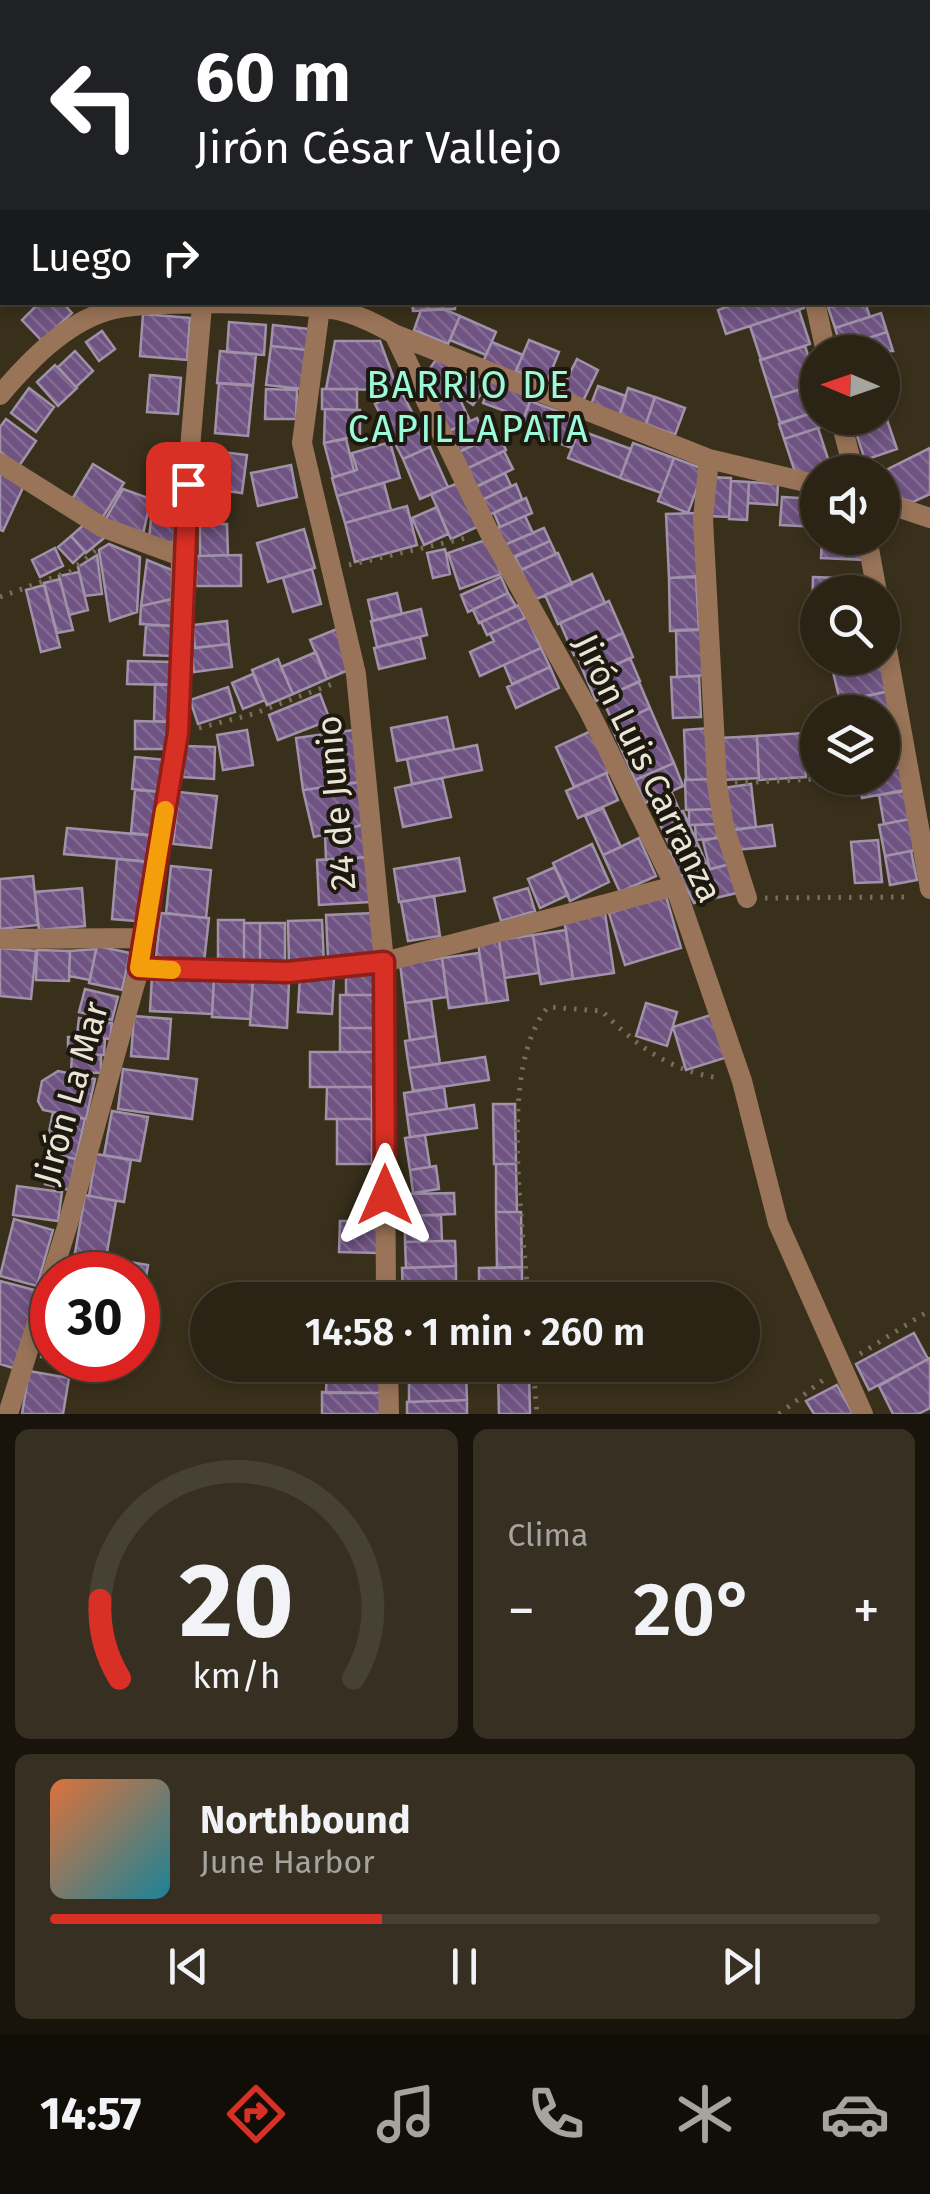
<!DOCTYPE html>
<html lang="es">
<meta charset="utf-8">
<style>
:root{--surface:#2b2414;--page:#373022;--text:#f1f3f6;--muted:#a6a4a0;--line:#474134;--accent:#d93025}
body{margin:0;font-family:"Fira Sans",sans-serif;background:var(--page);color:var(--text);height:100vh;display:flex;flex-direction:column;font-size:38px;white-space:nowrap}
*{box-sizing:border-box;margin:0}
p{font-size:32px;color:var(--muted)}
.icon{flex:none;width:55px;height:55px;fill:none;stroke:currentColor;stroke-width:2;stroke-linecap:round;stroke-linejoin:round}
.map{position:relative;height:1414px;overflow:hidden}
.side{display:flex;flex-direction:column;gap:15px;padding:15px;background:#18140b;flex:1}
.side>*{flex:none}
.guide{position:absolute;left:0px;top:0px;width:930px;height:305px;box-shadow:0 5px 15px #0003,0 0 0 2px var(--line);background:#202124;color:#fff;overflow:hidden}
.needle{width:65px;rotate:272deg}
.buttons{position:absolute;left:800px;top:335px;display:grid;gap:20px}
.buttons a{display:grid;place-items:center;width:100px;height:100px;border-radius:50%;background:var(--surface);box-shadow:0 5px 15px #0003,0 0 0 2px var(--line);font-size:50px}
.speed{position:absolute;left:30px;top:1252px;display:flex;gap:20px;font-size:50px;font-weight:700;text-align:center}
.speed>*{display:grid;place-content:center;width:130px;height:130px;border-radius:50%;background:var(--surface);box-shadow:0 5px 15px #0003,0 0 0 2px var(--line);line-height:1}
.speed .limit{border:15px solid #d22;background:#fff;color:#111}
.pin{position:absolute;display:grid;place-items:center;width:85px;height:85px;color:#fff;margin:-42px;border-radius:20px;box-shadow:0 5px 15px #0006}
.me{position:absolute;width:110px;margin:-55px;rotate:0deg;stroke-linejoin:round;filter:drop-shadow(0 0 8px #0008)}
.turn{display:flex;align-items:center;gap:35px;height:210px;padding:0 30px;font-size:45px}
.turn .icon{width:130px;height:130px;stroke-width:2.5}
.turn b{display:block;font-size:70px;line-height:85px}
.then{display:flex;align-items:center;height:95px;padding:0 30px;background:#0003;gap:20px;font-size:38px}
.big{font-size:75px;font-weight:600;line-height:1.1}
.side .card{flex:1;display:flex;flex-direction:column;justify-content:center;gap:15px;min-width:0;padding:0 35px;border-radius:15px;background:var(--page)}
.side .dial{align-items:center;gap:0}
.dial svg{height:260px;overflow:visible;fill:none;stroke:var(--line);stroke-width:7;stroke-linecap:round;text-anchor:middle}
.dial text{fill:var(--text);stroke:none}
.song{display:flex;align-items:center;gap:30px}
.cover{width:120px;height:120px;border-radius:15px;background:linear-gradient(135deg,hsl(20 70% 55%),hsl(190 70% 35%))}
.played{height:10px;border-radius:5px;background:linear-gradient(90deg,var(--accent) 40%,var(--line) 40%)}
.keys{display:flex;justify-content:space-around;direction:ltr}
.heat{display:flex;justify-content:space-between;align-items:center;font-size:55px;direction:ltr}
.side .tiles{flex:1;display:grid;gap:15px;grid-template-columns:1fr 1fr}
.card:last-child{grid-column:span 2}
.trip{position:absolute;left:190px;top:1282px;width:570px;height:100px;border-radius:50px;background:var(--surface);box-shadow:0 5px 15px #0003,0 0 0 2px var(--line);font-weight:600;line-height:100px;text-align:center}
.tabs{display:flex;height:160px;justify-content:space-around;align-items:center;background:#110e08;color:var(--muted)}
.tabs .icon{width:70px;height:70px}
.tabs .on{color:var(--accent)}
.tabs b{font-size:45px;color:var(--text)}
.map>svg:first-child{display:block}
.building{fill:url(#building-back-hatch);stroke:#a092a9;stroke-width:2.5}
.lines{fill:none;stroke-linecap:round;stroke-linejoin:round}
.path{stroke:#766e5c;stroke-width:5;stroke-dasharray:2.5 8;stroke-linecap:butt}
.street{stroke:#9a7458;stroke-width:20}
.route-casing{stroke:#8d1f18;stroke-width:25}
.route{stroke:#d93025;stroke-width:18}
.slow{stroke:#f59e0b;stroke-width:18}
.labels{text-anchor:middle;stroke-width:8;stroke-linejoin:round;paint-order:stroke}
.street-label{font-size:35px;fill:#ebe5d8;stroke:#1d190f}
.neighbourhood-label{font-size:38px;letter-spacing:2.5px;fill:#9bfadb;stroke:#1d190f}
</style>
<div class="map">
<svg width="930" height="1414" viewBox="0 0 930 1414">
<defs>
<pattern id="building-back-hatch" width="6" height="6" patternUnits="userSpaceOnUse" patternTransform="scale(2.5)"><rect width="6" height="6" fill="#6f5382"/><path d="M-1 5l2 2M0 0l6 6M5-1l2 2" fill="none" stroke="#846c93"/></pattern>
</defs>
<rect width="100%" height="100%" fill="#39301b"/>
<path class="building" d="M40 302H62L72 313 42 341 22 320Z
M412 302H455V309L413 311Z
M740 302H802L804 308 726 334 718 310Z
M865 302 870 317 835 328 828 307Z
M443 309 460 316 448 344 414 330 421 310Z
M799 310 810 344 761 360 750 326Z
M881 313 887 332 841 347 835 328Z
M143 314 190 318 187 360 140 356Z
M460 316 496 332 486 355 450 340Z
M229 322 266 325 264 355 227 352Z
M273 325 310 329 307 350 271 346Z
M102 331 115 349 99 361 86 342Z
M887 332 893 351 835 352 834 349Z
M529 340 559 352 546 384 516 371Z
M335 341H380L398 390 326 389Z
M492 342 523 355 513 377 482 364Z
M271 346 307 350 303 389 266 385Z
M805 346 817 384 772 398 760 360Z
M75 351 93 371 76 387 58 367Z
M220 351 256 354 253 386 217 383Z
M438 357 460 373 440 401 423 378Z
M577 359 598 370 582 403 560 393Z
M55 365 77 388 58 406 37 382Z
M460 373 484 390 473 405 449 387Z
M150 375 181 378 178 414 147 412Z
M491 381 532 396 524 418 483 403Z
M219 383 253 385 248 436 215 433Z
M598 386 626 396 618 420 589 410Z
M811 386 818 411 780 423 772 398Z
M29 388 54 407 36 432 11 413Z
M628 388 655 397 644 430 618 420Z
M266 389 297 390 296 419H265Z
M322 389H357V410L322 409Z
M401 391 430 447 403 459 375 404Z
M457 393 470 421 449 431 436 403Z
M655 397 685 408 675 435 646 424Z
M530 401 582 420 572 448 520 428Z
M882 405 897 449 865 460 851 418H882Z
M325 409 360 410V435L324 443Z
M818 411 824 426 784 439 779 424Z
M477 418 487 439 459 452 449 431Z
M6 419 36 441 19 466 0 452V427Z
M818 428 831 468 808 476 794 469 784 439Z
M579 430 631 449 620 478 568 458Z
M498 433 506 450 462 471 454 454Z
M346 439 354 471 333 477 324 443Z
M390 442 400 478 337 496 332 478 357 470 352 453Z
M633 443 674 458 661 493 620 478Z
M430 447 448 487 420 499 403 459Z
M930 448V494L913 502 882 494V472Z
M214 451 247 455 242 493 210 489Z
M504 451 513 469 473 488 464 470Z
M674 458 704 469 688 513 658 501Z
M154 461 184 463 183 492 152 491Z
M93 464 124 483 101 520 71 501Z
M291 465 297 497 258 506 251 473Z
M0 469 26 481 3 531 0 530Z
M505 473 511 486 482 500 476 487Z
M709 477 731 478 729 517 707 516Z
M731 481 749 482 747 520 729 519Z
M749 482 778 484 777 505 748 503Z
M384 483 391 510 345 523 337 496Z
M458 483 477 527 451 539 431 494Z
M516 484 522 499 489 515 482 500Z
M123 489 151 499 143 534 105 520Z
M782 497 818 499V527L780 525Z
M153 498 181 500 177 543 149 540Z
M526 498 532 513 500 527 494 513Z
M407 506 417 545 355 562 345 523Z
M437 507 448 534 424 545 412 518Z
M697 513 699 576 669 578 666 514Z
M525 516 533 533 502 546 495 529Z
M89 520 104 538 86 553 71 536Z
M200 524H227L228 555 200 556Z
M544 528 550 541 508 559 502 546Z
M304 529 315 568 268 582 257 543Z
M71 536 85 552 73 563 58 547Z
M822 538H865L864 560 821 558Z
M488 539 501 574 460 589 448 553Z
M550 541 556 554 521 570 515 557Z
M109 544 140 557 137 612 110 621 99 550Z
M55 548 63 566 40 577 32 560Z
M445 549 450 574 433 578 427 553Z
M558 553 572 584 534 600 521 570Z
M97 555 102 594 85 596 78 567Z
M241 555V586H196V556Z
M147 560 177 572 172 599 141 606Z
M312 569 321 604 293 612 283 578Z
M79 572 88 610 69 615 59 576Z
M592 574 605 603 558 624 545 595Z
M501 577 508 593 468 612 461 595Z
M696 577 699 630 670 631 669 578Z
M813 577 868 579V592H818V610H812Z
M60 579 73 630 57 633 44 583Z
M44 585 60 647 41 652 26 590Z
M397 593 402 614 373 621 368 600Z
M508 593 516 606 479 623 473 610Z
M177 598 176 626 140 624 141 606Z
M609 601 623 633 574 655 560 623Z
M519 605 525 618 487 635 481 622Z
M421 609 427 635 377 647 371 621Z
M527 617 541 648 480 676 470 652 494 641 490 634Z
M227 621 229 644 195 648 193 625Z
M146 625 176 626 175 656 144 655Z
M337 629 353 668 327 679 310 640Z
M706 629 707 675 677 677 676 630Z
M623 633 633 657 586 678 576 654Z
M420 637 425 658 379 669 374 648Z
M229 644 232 667 194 672 191 648Z
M541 648 550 667 512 684 504 665Z
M316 652 327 679 293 694 281 667Z
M630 658 640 681 596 701 586 678Z
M841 658H882L886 661 844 670Z
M278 659 293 694 267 705 252 670Z
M128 661 174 662 173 685 127 684Z
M884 662 890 691 840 701 833 672Z
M550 667 559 688 516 708 507 687Z
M253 674 265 700 243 709 232 683Z
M699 676 701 717 673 718 671 677Z
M639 682 650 708 614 725 602 698Z
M155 684 179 685 178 722 154 721Z
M228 687 235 712 198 724 190 700Z
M890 691 897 725 882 728V712H856L853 699Z
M320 694 330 720 278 740 269 715Z
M650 708 674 763 635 780 611 726Z
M447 717 454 749 397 761 391 728Z
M135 721 172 722 171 749H135Z
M895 726 902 758 882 762V728Z
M710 728 712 779 686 780 684 730Z
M247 730 253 765 223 770 217 735Z
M354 730 362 782 303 790 296 738Z
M591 731 609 772 574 787 556 747Z
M804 733 806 777 759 780 757 736Z
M757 736 759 778 722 780 720 738Z
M477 745 482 770 412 784 407 759Z
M185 746 215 747 214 779 183 777Z
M135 757 167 760 163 792 132 789Z
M674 763 683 786 645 803 635 780Z
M901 767 905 790 862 798 858 778H882V770Z
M606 773 618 800 578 818 566 791Z
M442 778 451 817 403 827 395 788Z
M713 779 714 809 686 810 685 780Z
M359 782 366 824 314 837 303 790Z
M751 784 756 827 729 830 723 788Z
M135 790 162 792 158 836 131 833Z
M671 791 680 812 659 822 650 800Z
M905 791 910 819 884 824 879 795Z
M179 792 217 796 211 848 173 844Z
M603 808 621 847 603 855 585 816Z
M716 809V824L689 825V810Z
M683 811 695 838 671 849 659 822Z
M910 819 916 850 885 856 879 825Z
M366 824 368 857 326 860 325 834Z
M717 824 718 838 696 840 695 825Z
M772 825 775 846 736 850 734 830Z
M67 828 156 836 153 862 64 854Z
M723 836 730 864 710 869 703 841Z
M639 838 656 876 620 892 603 855Z
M695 838 707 865 680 876 669 850Z
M878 840 882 882 855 883 851 842Z
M592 844 609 882 570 901 553 863Z
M911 851 917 880 890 885 885 856Z
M368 857 370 902 319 905 317 860Z
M459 858 465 891 399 902 394 869Z
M117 859 148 862 144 901 135 921 112 919Z
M734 863 741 892 694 903 680 876 707 865 708 870Z
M171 866 211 870 206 918 166 913Z
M555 867 568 895 540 908 528 879Z
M33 876 38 925 0 929V879Z
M82 888 85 926 39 930 35 892Z
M528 888 535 911 501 921 494 898Z
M434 896 440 936 408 941 401 902Z
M666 896 681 948 625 965 609 913Z
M161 913 209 918 204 962 156 957Z
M374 913 376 956 328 958 326 915Z
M605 913 614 973 573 979 564 919Z
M218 920H244V961H218Z
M322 920 324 964 289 966 288 921Z
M244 923H260V965H244Z
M260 923H285V970H260Z
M566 930 573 979 541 984 533 935Z
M533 935 539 973 505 978 499 940Z
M499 940 508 1000 487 1003 478 943Z
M97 946 130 953 122 990 89 983Z
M0 948 36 951 31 999 0 996Z
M96 949 90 980 69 976 70 951Z
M37 950 70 951 69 981 36 980Z
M479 953 487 1003 449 1008 442 958Z
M442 958 447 997 405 1003 400 964Z
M346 974H378V995H346Z
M152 975 214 978 212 1014 150 1011Z
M300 975 334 977 332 1014 298 1012Z
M214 978 253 980 250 1019 212 1017Z
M253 980 289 982 287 1028 250 1025Z
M85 989 118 997 112 1020 79 1012Z
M340 995H376V1028H340Z
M431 1000 436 1036 410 1040 405 1003Z
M646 1003 677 1012 667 1046 636 1036Z
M717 1013 731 1056 686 1070 673 1027Z
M134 1016 171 1019 168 1059 131 1056Z
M79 1018 112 1023 110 1039 77 1035Z
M340 1028H373V1052H340Z
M436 1036 440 1064 409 1068 405 1041Z
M68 1037 105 1039 104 1055 68 1054Z
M310 1052H376V1087H310Z
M72 1054 101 1055V1073L71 1072Z
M485 1057 489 1080 413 1091 409 1068Z
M123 1069 197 1079 192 1119 118 1109Z
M58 1071 95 1079 86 1119 43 1110 38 1101 42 1081Z
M327 1087H372V1119H326Z
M444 1087 447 1109 407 1115 404 1093Z
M493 1104H515L516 1164H494Z
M474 1105 477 1128 410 1137 407 1115Z
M112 1111 148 1117 140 1161 104 1155Z
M53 1112 85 1119 76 1159 45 1152Z
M337 1119H372V1164H337Z
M425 1135 430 1167 410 1170 405 1138Z
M52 1154 76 1159 69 1190 45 1184Z
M96 1154 131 1160 124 1202 89 1196Z
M496 1164H516L517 1212H496Z
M436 1166 439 1189 413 1193 410 1170Z
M17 1186 62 1192 58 1221 13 1215Z
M454 1193 455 1214 405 1216V1194Z
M85 1195 116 1201 106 1258 75 1253Z
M496 1212H521L522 1267 497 1268Z
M441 1215 442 1241 405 1242V1216Z
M14 1219 53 1230 37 1286 0 1276Z
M340 1221H378V1253L339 1252Z
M442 1241H455L456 1266 406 1268 405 1242Z
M75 1253 148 1265 142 1302 138 1301V1275H72Z
M456 1266V1295L403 1296 402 1268Z
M522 1267V1294L479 1295V1268Z
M0 1281 38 1291 16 1369 0 1364Z
M47 1323 52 1324V1359L41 1357Z
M914 1333 928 1359 869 1390 856 1364Z
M930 1358V1408L918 1414H893L879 1386Z
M327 1365H380V1393H326Z
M482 1365H529V1372L482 1373Z
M29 1371 69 1378 63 1414H22Z
M441 1372H466L467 1400 409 1402V1373Z
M498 1372H529L530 1414H499Z
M837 1385 853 1414H814L806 1401Z
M322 1392 380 1393V1414H322Z
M467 1400V1414H407V1402Z"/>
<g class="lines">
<path class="path" d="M233 0 234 2
M523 0 524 2
M349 565 470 537
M0 597 71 571 97 549
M199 728 253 714 335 683
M735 783 839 778
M765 898 909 897
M528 1300C524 1222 497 1068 548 1007L602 1011C636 1046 671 1071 719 1078
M860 1354 930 1310
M533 1365 537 1414
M779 1414 827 1377"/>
<path class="street" d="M735 2 743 0
M0 66H2
M928 165H930
M0 282 2 281
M815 302 826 352
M320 308 302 443 356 674 384 962 386 1300
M394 334 709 459 818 485
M0 395C28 362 64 324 107 311 145 299 296 303 337 310 357 314 376 324 394 334L489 532 590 713 675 886 742 1081 778 1223 863 1414
M840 418 854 472
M709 459 703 519 717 784 724 826 747 898
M0 463 102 527 181 556
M882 502 930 518
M867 538 877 592
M882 622 930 889
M0 939 144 938
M139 969 289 972 384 962 675 886
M388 1365 389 1414
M8 1414 67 1227 139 969 178 733 181 556 202 305"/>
</g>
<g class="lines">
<defs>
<path id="route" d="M188 484 178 733 139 968 288 972 384 962 385 1195"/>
</defs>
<use href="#route" class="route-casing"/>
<use href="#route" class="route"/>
<path class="slow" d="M165 810 139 968 172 970"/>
</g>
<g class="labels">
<g class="street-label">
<text transform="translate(648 768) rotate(64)" y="12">Jirón Luis Carranza</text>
<text transform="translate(336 803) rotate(-95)" y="12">24 de Junio</text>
<text transform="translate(71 1093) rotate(-74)" y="12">Jirón La Mar</text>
</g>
<g class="neighbourhood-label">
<text x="469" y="398">BARRIO DE<tspan x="469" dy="44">CAPILLAPATA</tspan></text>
</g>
</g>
</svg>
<div class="buttons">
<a><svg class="needle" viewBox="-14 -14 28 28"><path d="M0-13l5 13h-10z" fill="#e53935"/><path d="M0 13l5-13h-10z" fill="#a6a4a0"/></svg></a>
<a><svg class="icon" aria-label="sound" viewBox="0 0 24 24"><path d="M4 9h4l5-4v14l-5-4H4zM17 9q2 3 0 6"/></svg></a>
<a><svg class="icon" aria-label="search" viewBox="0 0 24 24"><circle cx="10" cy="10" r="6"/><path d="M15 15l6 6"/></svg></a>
<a><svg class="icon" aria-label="layers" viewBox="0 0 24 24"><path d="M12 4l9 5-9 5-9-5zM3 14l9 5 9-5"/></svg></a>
</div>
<div class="speed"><div class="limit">30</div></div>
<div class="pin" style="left:188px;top:484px;background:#d93025"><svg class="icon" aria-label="arrive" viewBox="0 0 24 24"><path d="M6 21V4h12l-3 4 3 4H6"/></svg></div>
<svg class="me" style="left:385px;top:1195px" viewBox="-20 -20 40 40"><path d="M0-17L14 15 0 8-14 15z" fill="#d93025" stroke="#fff" stroke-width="4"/></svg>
<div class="trip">14:58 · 1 min · 260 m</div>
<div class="guide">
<div class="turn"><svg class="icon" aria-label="left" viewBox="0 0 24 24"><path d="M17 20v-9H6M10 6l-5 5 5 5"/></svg><div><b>60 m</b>Jirón César Vallejo</div></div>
<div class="then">Luego<svg class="icon" aria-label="right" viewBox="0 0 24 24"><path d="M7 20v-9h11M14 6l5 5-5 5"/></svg></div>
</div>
</div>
<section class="side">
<div class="tiles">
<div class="card dial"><svg viewBox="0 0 100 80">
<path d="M14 69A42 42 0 1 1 86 69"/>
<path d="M14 69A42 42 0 0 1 8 45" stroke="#d93025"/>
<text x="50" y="56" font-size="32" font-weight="700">20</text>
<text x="50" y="72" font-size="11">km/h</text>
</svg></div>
<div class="card"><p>Clima</p>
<div class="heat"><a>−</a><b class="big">20°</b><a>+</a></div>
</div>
<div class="card">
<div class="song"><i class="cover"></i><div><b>Northbound</b><p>June Harbor</p></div></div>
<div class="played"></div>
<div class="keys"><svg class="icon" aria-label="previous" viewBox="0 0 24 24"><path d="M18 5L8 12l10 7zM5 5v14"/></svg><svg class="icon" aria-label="pause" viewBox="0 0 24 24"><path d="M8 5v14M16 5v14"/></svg><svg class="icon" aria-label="next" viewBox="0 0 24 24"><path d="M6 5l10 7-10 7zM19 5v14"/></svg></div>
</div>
</div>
</section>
<nav class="tabs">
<b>14:57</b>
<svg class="icon on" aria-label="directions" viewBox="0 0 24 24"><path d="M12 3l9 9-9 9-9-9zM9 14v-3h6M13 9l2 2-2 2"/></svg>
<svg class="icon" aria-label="music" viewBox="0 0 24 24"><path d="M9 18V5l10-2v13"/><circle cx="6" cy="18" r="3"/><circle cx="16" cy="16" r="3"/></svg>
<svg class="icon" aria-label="phone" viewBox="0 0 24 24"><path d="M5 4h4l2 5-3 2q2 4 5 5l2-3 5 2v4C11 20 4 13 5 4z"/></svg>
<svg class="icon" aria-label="climate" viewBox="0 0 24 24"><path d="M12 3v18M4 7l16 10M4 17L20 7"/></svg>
<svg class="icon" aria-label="car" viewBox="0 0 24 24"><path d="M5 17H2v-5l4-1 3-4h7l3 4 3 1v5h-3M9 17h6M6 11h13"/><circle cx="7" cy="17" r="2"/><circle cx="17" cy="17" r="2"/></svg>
</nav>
